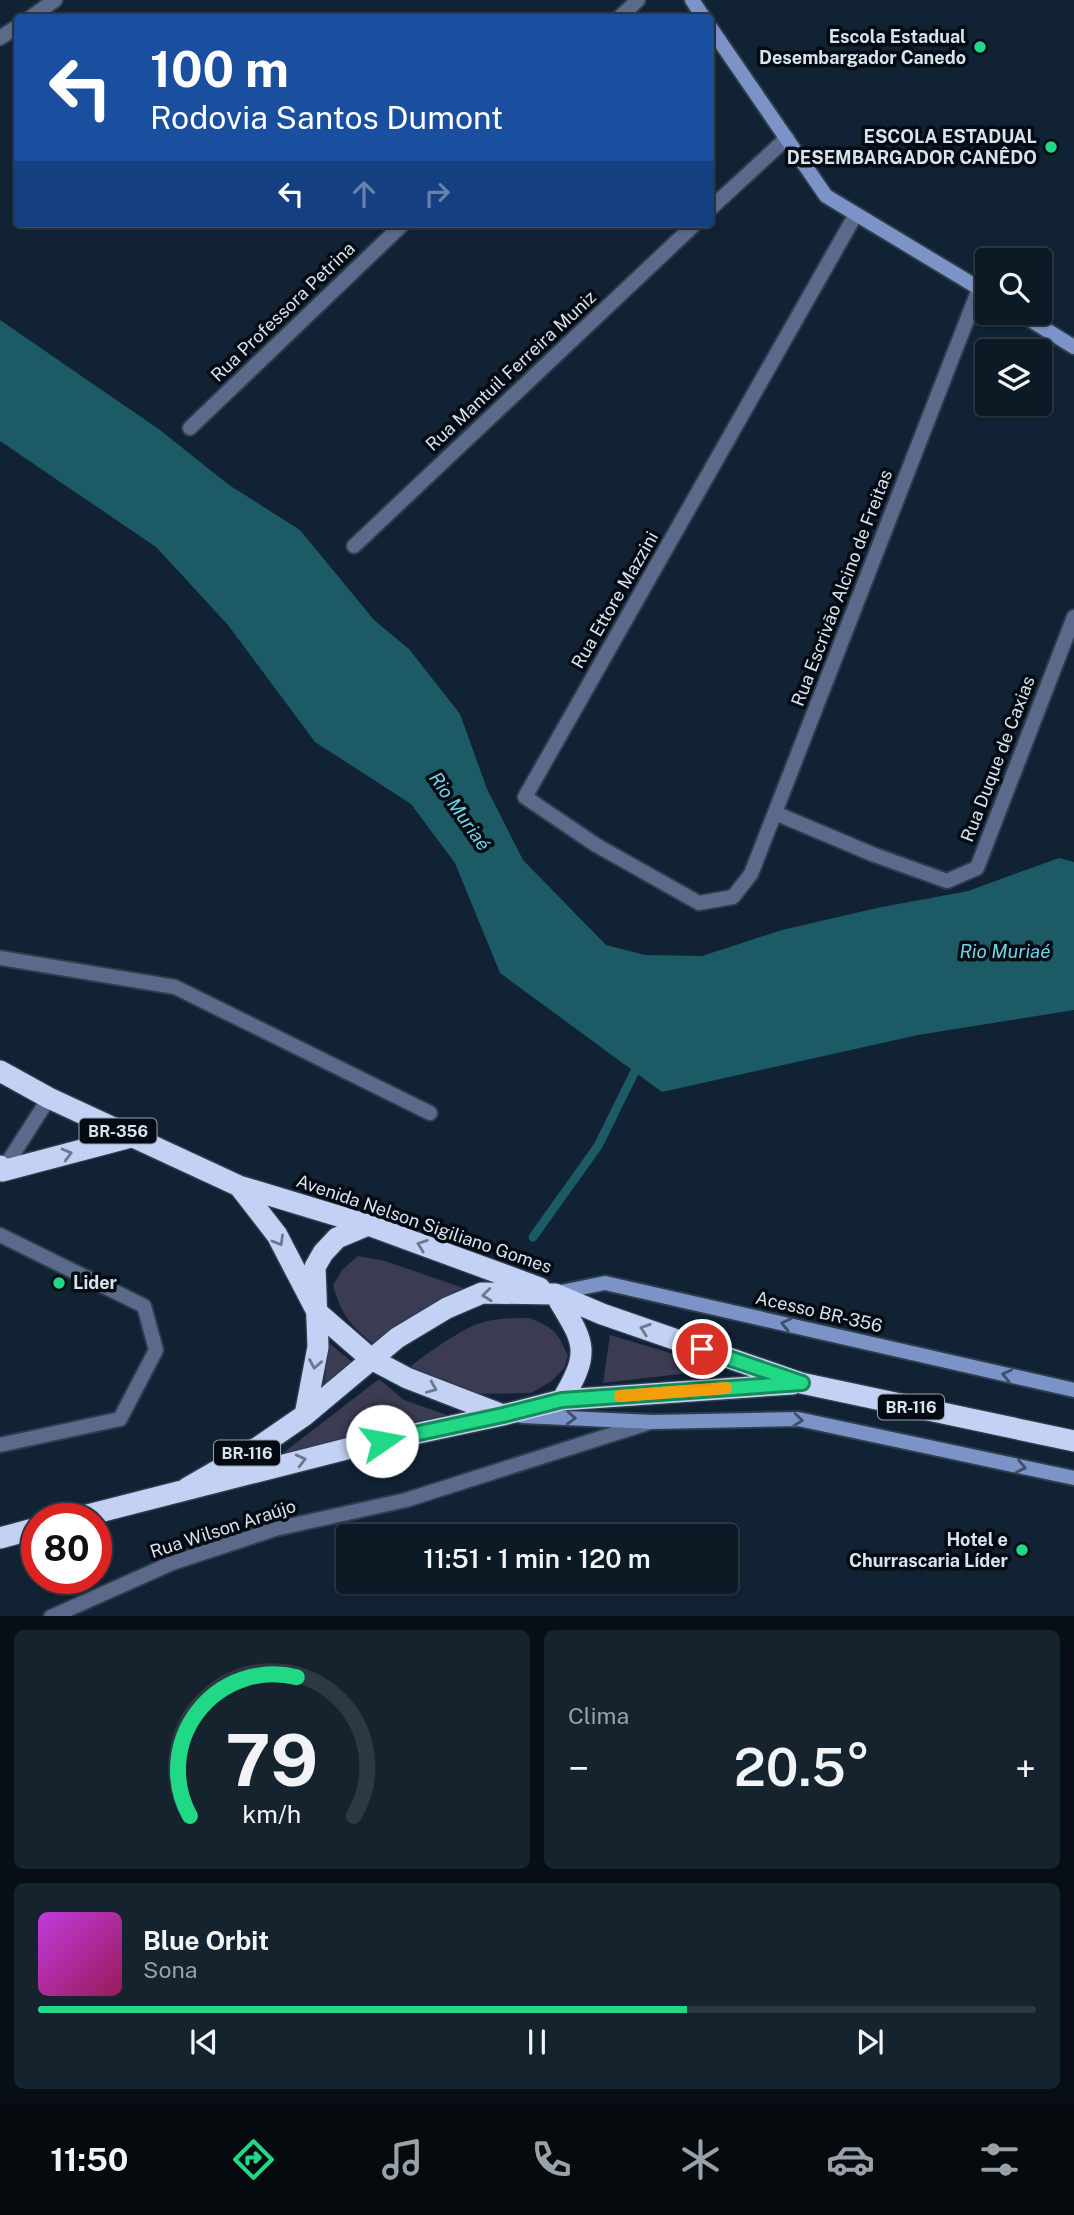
<!DOCTYPE html>
<html lang="pt">
<meta charset="utf-8">
<style>
:root{--surface:#0c1a26;--page:#15232e;--text:#f1f3f6;--muted:#9aa1a7;--line:#2c3843;--accent:#21d887}
body{margin:0;font-family:"Public Sans",sans-serif;background:var(--page);color:var(--text);height:100vh;display:flex;flex-direction:column;font-size:26px;white-space:nowrap}
*{box-sizing:border-box;margin:0}
p{font-size:23px;color:var(--muted)}
.icon{flex:none;width:38px;height:38px;fill:none;stroke:currentColor;stroke-width:2;stroke-linecap:round;stroke-linejoin:round}
.map{position:relative;height:1616px;overflow:hidden}
.details{display:flex;flex-direction:column;gap:14px;padding:14px;background:#070e15;flex:1}
.details>*{flex:none}
.hud{position:absolute;left:14px;top:14px;width:700px;height:214px;border-radius:7px;box-shadow:0 2px 5px #0004,0 0 0 2px var(--line);background:#1a4fa0;color:#fff;overflow:hidden}
.tools{position:absolute;left:975px;top:248px;display:grid;gap:14px}
.tools a{display:grid;place-items:center;width:77px;height:77px;border-radius:7px;background:var(--surface);box-shadow:0 2px 5px #0004,0 0 0 2px var(--line);font-size:35px}
.speed{position:absolute;left:21px;top:1503px;display:flex;gap:14px;font-size:35px;font-weight:700;text-align:center}
.speed>*{display:grid;place-content:center;width:91px;height:91px;border-radius:50%;background:var(--surface);box-shadow:0 2px 5px #0004,0 0 0 2px var(--line);line-height:1}
.speed .limit{border:10px solid #d22;background:#fff;color:#111}
.pin{position:absolute;display:grid;place-items:center;width:60px;height:60px;color:#fff;margin:-30px;border:4px solid #fff;border-radius:50%;box-shadow:0 2px 7px #0007}
.me{position:absolute;width:77px;margin:-38px;rotate:78deg;stroke-linejoin:round;filter:drop-shadow(0 0 5px #0008)}
.turn{display:flex;align-items:center;gap:24px;height:147px;padding:0 21px;font-size:32px}
.turn .icon{width:91px;height:91px;stroke-width:2.5}
.turn b{display:block;font-size:49px;line-height:60px}
.lanes{display:flex;align-items:center;height:66px;padding:0 21px;background:#0003;justify-content:center;gap:35px;direction:ltr}
.lanes .off{opacity:.35}
.big{font-size:52px;font-weight:600;line-height:1.1}
.details .card{flex:1;display:flex;flex-direction:column;justify-content:center;gap:10px;min-width:0;padding:0 24px;border-radius:10px;background:var(--page)}
.details .dial{align-items:center;gap:0}
.dial svg{height:182px;overflow:visible;fill:none;stroke:var(--line);stroke-width:7;stroke-linecap:round;text-anchor:middle}
.dial text{fill:var(--text);stroke:none}
.song{display:flex;align-items:center;gap:21px}
.cover{width:84px;height:84px;border-radius:10px;background:linear-gradient(135deg,hsl(290 70% 55%),hsl(330 70% 35%))}
.played{height:7px;border-radius:4px;background:linear-gradient(90deg,var(--accent) 65%,var(--line) 65%)}
.keys{display:flex;justify-content:space-around;direction:ltr}
.heat{display:flex;justify-content:space-between;align-items:center;font-size:38px;direction:ltr}
.details .tiles{flex:1;display:grid;gap:14px;grid-template-columns:1fr 1fr}
.card:last-child{grid-column:span 2}
.trip{position:absolute;left:336px;top:1524px;width:402px;height:70px;border-radius:7px;background:var(--surface);box-shadow:0 2px 5px #0004,0 0 0 2px var(--line);font-weight:600;line-height:70px;text-align:center}
.tab-bar{display:flex;height:112px;justify-content:space-around;align-items:center;background:#050a0f;color:var(--muted)}
.tab-bar .icon{width:49px;height:49px}
.tab-bar .active{color:var(--accent)}
.tab-bar b{font-size:32px;color:var(--text)}
.map>svg:first-child{display:block}
.green{fill:#3b3b54}
.water{fill:#1c5a65}
.lines{fill:none;stroke-linecap:round;stroke-linejoin:round}
.stream{stroke:#1c5a65;stroke-width:9}
.lane-casing{stroke:#2c3d4d;stroke-width:18}
.street-casing{stroke:#2c3d4d;stroke-width:18}
.secondary-casing{stroke:#2c3d4d;stroke-width:18}
.highway-casing{stroke:#2c3d4d;stroke-width:24}
.lane{stroke:#5b6a8b;stroke-width:14}
.street{stroke:#5b6a8b;stroke-width:14}
.secondary{stroke:#7c93c8;stroke-width:14}
.highway{stroke:#c3d2f4;stroke-width:21}
.oneway{stroke:#6d788e}
.oneway2{stroke:#404f6d}
.route-casing{stroke:#158c58;stroke-width:18}
.route{stroke:#21d887;stroke-width:12}
.slow{stroke:#f59e0b;stroke-width:12}
.poi-dot{fill:#21d887;stroke:#040b12;stroke-width:2.5}
.labels{text-anchor:middle;stroke-width:7;stroke-linejoin:round;paint-order:stroke}
.shield{fill:#040b12;stroke:#98a2ad;stroke-width:2}
.shield-label{font-size:16px;font-weight:bold;fill:#d7e3ef}
.poi-label{font-size:18px;font-weight:bold;fill:#d7e3ef;stroke:#040b12;text-anchor:end}
.street-label{font-size:18px;fill:#d7e3ef;stroke:#040b12}
.water-label{font-size:19px;font-style:italic;fill:#74d4e6;stroke:#040b12}
</style>
<div class="map">
<svg width="1074" height="1617" viewBox="0 0 1074 1617">
<rect width="100%" height="100%" fill="#102233"/>
<path class="green" d="M358 1256 385 1261 469 1290 375 1345C351 1326 341 1315 333 1285L342 1270Z
M529 1318C554 1328 557 1331 568 1356L564 1368 552 1381 531 1393 481 1394 442 1384 410 1367C424 1355 458 1332 475 1325 491 1318 511 1318 529 1318Z
M610 1335 724 1369 603 1383Z
M329 1343 352 1362 324 1385Z
M379 1379 404 1400 447 1415 283 1453Z"/>
<path class="water" d="M0 320 160 430 229 485 300 530 374 620 409 649 460 714 487 789 523 860 606 945 645 955 702 956 782 930 877 908 968 891 1059 858 1074 862V1010L918 1035 662 1092 500 973 455 863 411 804 315 742 228 625 156 547 0 441Z"/>
<g class="lines">
<path class="stream" d="M533 1237 598 1146 639 1063"/>
<defs>
<path id="lane" d="M0 958 175 987 430 1113
M1 1173 49 1098
M0 1235 144 1306 156 1350 120 1419 0 1445"/>
<path id="street" d="M30 18 55 0
M619 18 638 0
M0 38 18 26
M710 209 787 138
M856 214 525 797 596 845 699 903 733 897 751 874 979 289
M190 428 403 224
M354 546 695 224
M775 813 872 854 947 881 977 868 1074 617
M51 1617 172 1563 275 1529 406 1500 651 1422"/>
<path id="secondary" d="M692 0 704 18
M710 27 826 196 987 293
M1019 313 1074 347
M556 1293 605 1283 1074 1390
M522 1416 653 1422 798 1419 1074 1478"/>
<path id="highway" d="M0 1071 49 1098 239 1186 368 1225 540 1288
M0 1166 2 1171 131 1137
M239 1186 277 1235 317 1312 371 1359 407 1378 503 1415
M555 1294C583 1341 593 1349 562 1400
M305 1415 318 1347 315 1267 323 1253 337 1238 368 1225
M187 1488 260 1446 305 1415 397 1338 447 1308 482 1293 555 1294 602 1314 801 1383 1074 1441
M72 1519 358 1446 503 1415 562 1400 792 1384
M0 1538 37 1528"/>
</defs>
<use href="#lane" class="lane-casing"/>
<use href="#street" class="street-casing"/>
<use href="#secondary" class="secondary-casing"/>
<use href="#highway" class="highway-casing"/>
<use href="#lane" class="lane"/>
<use href="#street" class="street"/>
<use href="#secondary" class="secondary"/>
<use href="#highway" class="highway"/>
</g>
<defs><path id="oneway-chevron" d="M-2-3.5L2.5 0L-2 3.5" fill="none" stroke-width="1.6" stroke-linecap="round" stroke-linejoin="round" transform="scale(1.75)"/></defs>
<g class="oneway">
<use href="#oneway-chevron" transform="translate(67 1154) rotate(-15)"/>
<use href="#oneway-chevron" transform="translate(279 1241) rotate(60)"/>
<use href="#oneway-chevron" transform="translate(422 1245) rotate(-160)"/>
<use href="#oneway-chevron" transform="translate(487 1295) rotate(174)"/>
<use href="#oneway-chevron" transform="translate(645 1329) rotate(-161)"/>
<use href="#oneway-chevron" transform="translate(315 1364) rotate(100)"/>
<use href="#oneway-chevron" transform="translate(432 1388) rotate(23)"/>
<use href="#oneway-chevron" transform="translate(301 1460) rotate(-14)"/>
</g>
<g class="oneway2">
<use href="#oneway-chevron" transform="translate(786 1324) rotate(-167)"/>
<use href="#oneway-chevron" transform="translate(1007 1375) rotate(-167)"/>
<use href="#oneway-chevron" transform="translate(571 1418) rotate(2)"/>
<use href="#oneway-chevron" transform="translate(798 1420) rotate(6)"/>
<use href="#oneway-chevron" transform="translate(1021 1467) rotate(12)"/>
</g>
<g class="lines">
<defs>
<path id="route" d="M382 1441 503 1415 562 1400 802 1383 702 1349"/>
</defs>
<use href="#route" class="route-casing"/>
<use href="#route" class="route"/>
<path class="slow" d="M620 1396 726 1388"/>
</g>
<g class="poi-dot">
<circle cx="980" cy="47" r="7"/>
<circle cx="1051" cy="147" r="7"/>
<circle cx="59" cy="1283" r="7"/>
<circle cx="1022" cy="1550" r="7"/>
</g>
<g class="labels">
<g class="shield">
<rect x="79.5" y="1118.5" width="77" height="25" rx="5"/>
<rect x="878" y="1394.5" width="66" height="25" rx="5"/>
<rect x="214" y="1440.5" width="66" height="25" rx="5"/>
</g>
<g class="shield-label">
<text x="118" y="1137">BR-356</text>
<text x="911" y="1413">BR-116</text>
<text x="247" y="1459">BR-116</text>
</g>
<g class="poi-label">
<text x="966" y="43">Escola Estadual<tspan x="966" dy="21">Desembargador Canedo</tspan></text>
<text x="1037" y="143">ESCOLA ESTADUAL<tspan x="1037" dy="21">DESEMBARGADOR CANÊDO</tspan></text>
<text x="73" y="1289" text-anchor="start">Lider</text>
<text x="1008" y="1546">Hotel e<tspan x="1008" dy="21">Churrascaria Líder</tspan></text>
</g>
<g class="street-label">
<text transform="translate(283 312) rotate(-44)" y="6">Rua Professora Petrina</text>
<text transform="translate(511 371) rotate(-43)" y="6">Rua Mantuil Ferreira Muniz</text>
<text transform="translate(842 588) rotate(-69)" y="6">Rua Escrivão Alcino de Freitas</text>
<text transform="translate(615 600) rotate(-60)" y="6">Rua Ettore Mazzini</text>
<text transform="translate(998 759) rotate(-69)" y="6">Rua Duque de Caxias</text>
<text transform="translate(424 1224) rotate(19)" y="6">Avenida Nelson Sigiliano Gomes</text>
<text transform="translate(819 1312) rotate(13)" y="6">Acesso BR-356</text>
<text transform="translate(223 1529) rotate(-18)" y="6">Rua Wilson Araújo</text>
</g>
<g class="water-label">
<text transform="translate(460 811) rotate(55)" y="7">Rio Muriaé</text>
<text x="1005" y="958">Rio Muriaé</text>
</g>
</g>
</svg>
<div class="tools">
<a><svg class="icon" aria-label="search" viewBox="0 0 24 24"><circle cx="10" cy="10" r="6"/><path d="M15 15l6 6"/></svg></a>
<a><svg class="icon" aria-label="layers" viewBox="0 0 24 24"><path d="M12 4l9 5-9 5-9-5zM3 14l9 5 9-5"/></svg></a>
</div>
<div class="speed"><div class="limit">80</div></div>
<div class="pin" style="left:702px;top:1349px;background:#d93025"><svg class="icon" aria-label="arrive" viewBox="0 0 24 24"><path d="M6 21V4h12l-3 4 3 4H6"/></svg></div>
<svg class="me" style="left:382px;top:1441px" viewBox="-20 -20 40 40"><circle r="19" fill="#fff"/><path d="M0-13L10 11 0 6-10 11z" fill="#21d887"/></svg>
<div class="trip">11:51 · 1 min · 120 m</div>
<div class="hud">
<div class="turn"><svg class="icon" aria-label="left" viewBox="0 0 24 24"><path d="M17 20v-9H6M10 6l-5 5 5 5"/></svg><div><b>100 m</b>Rodovia Santos Dumont</div></div>
<div class="lanes"><svg class="icon" aria-label="left" viewBox="0 0 24 24"><path d="M17 20v-9H6M10 6l-5 5 5 5"/></svg><svg class="icon off" aria-label="ahead" viewBox="0 0 24 24"><path d="M12 20V5M6 11l6-6 6 6"/></svg><svg class="icon off" aria-label="right" viewBox="0 0 24 24"><path d="M7 20v-9h11M14 6l5 5-5 5"/></svg></div>
</div>
</div>
<section class="details">
<div class="tiles">
<div class="card dial"><svg viewBox="0 0 100 80">
<path d="M14 69A42 42 0 1 1 86 69"/>
<path d="M14 69A42 42 0 0 1 61 8" stroke="#21d887"/>
<text x="50" y="56" font-size="32" font-weight="700">79</text>
<text x="50" y="72" font-size="11">km/h</text>
</svg></div>
<div class="card"><p>Clima</p>
<div class="heat"><a>−</a><b class="big">20.5°</b><a>+</a></div>
</div>
<div class="card">
<div class="song"><i class="cover"></i><div><b>Blue Orbit</b><p>Sona</p></div></div>
<div class="played"></div>
<div class="keys"><svg class="icon" aria-label="previous" viewBox="0 0 24 24"><path d="M18 5L8 12l10 7zM5 5v14"/></svg><svg class="icon" aria-label="pause" viewBox="0 0 24 24"><path d="M8 5v14M16 5v14"/></svg><svg class="icon" aria-label="next" viewBox="0 0 24 24"><path d="M6 5l10 7-10 7zM19 5v14"/></svg></div>
</div>
</div>
</section>
<nav class="tab-bar">
<b>11:50</b>
<svg class="icon active" aria-label="directions" viewBox="0 0 24 24"><path d="M12 3l9 9-9 9-9-9zM9 14v-3h6M13 9l2 2-2 2"/></svg>
<svg class="icon" aria-label="music" viewBox="0 0 24 24"><path d="M9 18V5l10-2v13"/><circle cx="6" cy="18" r="3"/><circle cx="16" cy="16" r="3"/></svg>
<svg class="icon" aria-label="phone" viewBox="0 0 24 24"><path d="M5 4h4l2 5-3 2q2 4 5 5l2-3 5 2v4C11 20 4 13 5 4z"/></svg>
<svg class="icon" aria-label="climate" viewBox="0 0 24 24"><path d="M12 3v18M4 7l16 10M4 17L20 7"/></svg>
<svg class="icon" aria-label="car" viewBox="0 0 24 24"><path d="M5 17H2v-5l4-1 3-4h7l3 4 3 1v5h-3M9 17h6M6 11h13"/><circle cx="7" cy="17" r="2"/><circle cx="17" cy="17" r="2"/></svg>
<svg class="icon" aria-label="filters" viewBox="0 0 24 24"><path d="M4 7h16M4 17h16"/><circle cx="9" cy="7" r="2"/><circle cx="15" cy="17" r="2"/></svg>
</nav>
